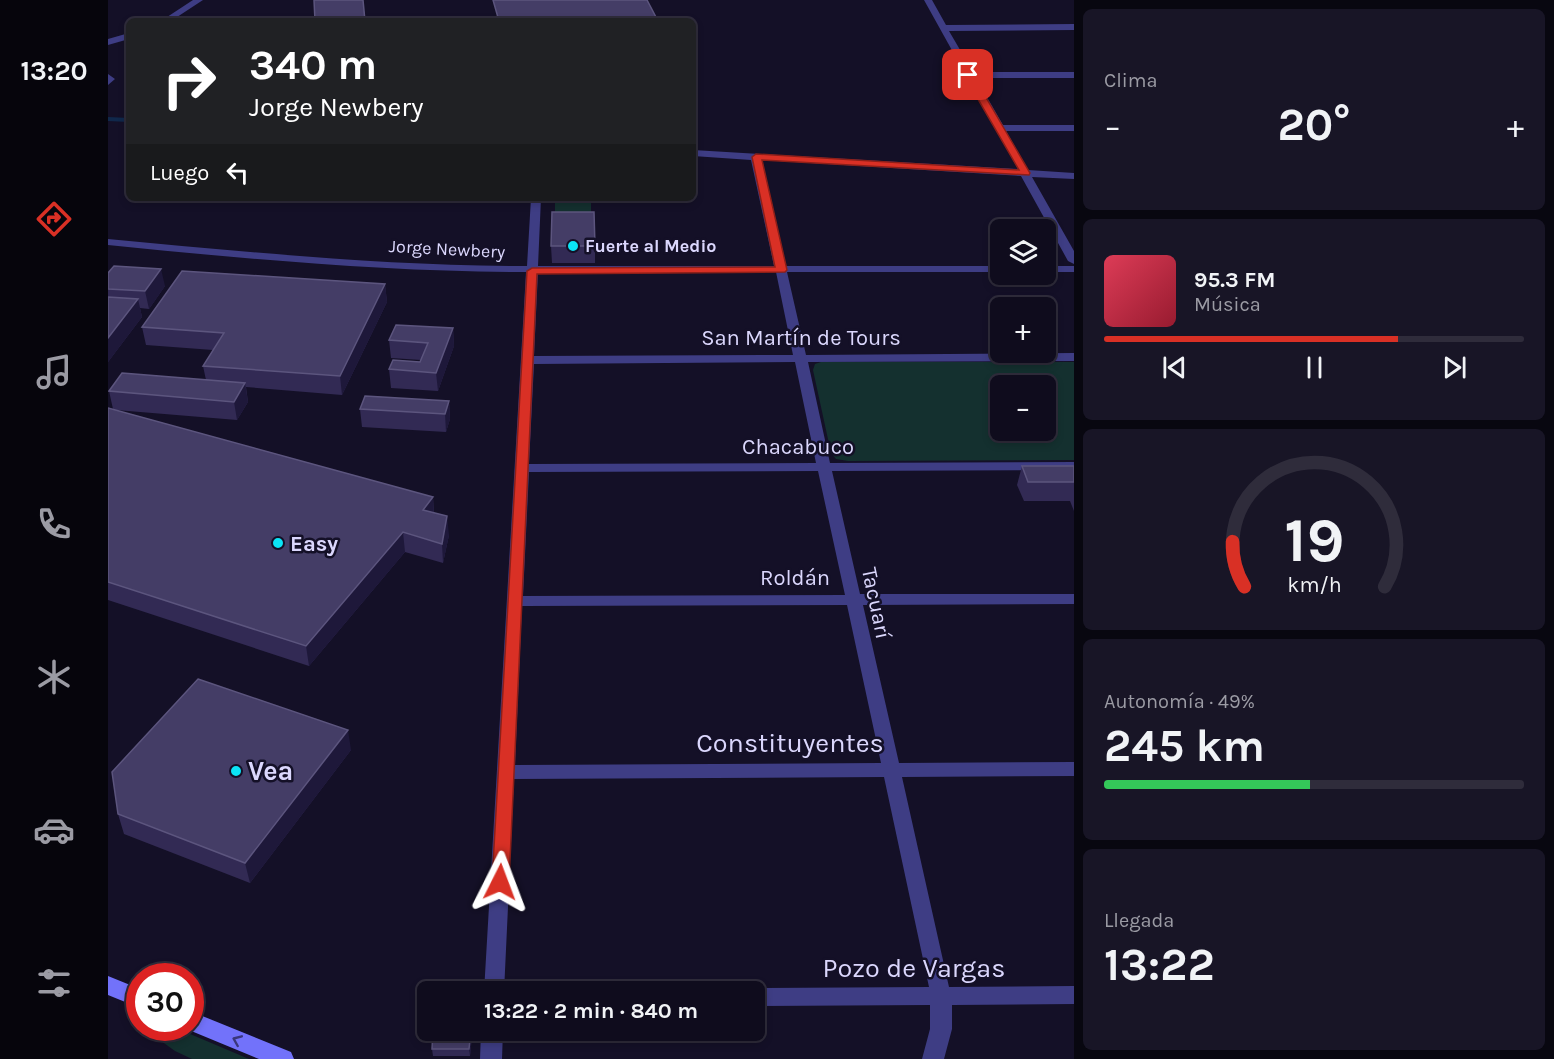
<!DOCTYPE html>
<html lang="es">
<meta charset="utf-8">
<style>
:root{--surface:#0f0c1d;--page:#181526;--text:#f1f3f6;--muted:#9b9ba4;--line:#2f2c3b;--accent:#d93025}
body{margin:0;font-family:Karla,sans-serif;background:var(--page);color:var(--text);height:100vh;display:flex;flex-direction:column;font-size:22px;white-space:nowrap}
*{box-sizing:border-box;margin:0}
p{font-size:20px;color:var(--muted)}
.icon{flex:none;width:33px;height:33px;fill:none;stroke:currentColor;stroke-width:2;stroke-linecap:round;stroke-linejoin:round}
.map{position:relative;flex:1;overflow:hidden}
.side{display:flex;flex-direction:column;gap:9px;padding:9px;background:#080710;width:480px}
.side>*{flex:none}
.hud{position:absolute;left:18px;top:18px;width:570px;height:183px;border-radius:9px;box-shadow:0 3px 9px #0003,0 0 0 2px var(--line);background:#202124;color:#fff;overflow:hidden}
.buttons{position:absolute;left:882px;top:219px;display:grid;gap:12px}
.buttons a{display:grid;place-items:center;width:66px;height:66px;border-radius:9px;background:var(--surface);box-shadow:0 3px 9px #0003,0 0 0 2px var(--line);font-size:30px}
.speed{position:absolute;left:18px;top:963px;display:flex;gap:12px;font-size:30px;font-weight:700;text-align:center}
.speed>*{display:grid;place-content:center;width:78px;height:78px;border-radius:50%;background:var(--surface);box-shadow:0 3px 9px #0003,0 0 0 2px var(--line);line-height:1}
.speed .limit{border:9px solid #d22;background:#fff;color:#111}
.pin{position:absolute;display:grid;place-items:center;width:51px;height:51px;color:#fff;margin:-26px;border-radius:12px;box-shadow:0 3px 9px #0006}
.me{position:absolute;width:66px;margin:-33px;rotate:3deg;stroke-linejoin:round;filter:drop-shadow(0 0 4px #0008)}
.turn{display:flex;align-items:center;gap:21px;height:126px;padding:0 24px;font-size:27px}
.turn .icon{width:78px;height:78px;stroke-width:2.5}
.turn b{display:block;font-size:42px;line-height:51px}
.then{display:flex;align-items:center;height:57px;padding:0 24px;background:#0003;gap:12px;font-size:22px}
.big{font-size:45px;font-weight:700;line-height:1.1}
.side .widget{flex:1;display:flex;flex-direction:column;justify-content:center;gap:9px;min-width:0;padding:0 21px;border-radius:9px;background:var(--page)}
.side .dial{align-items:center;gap:0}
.dial svg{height:156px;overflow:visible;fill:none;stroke:var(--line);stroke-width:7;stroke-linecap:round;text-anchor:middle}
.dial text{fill:var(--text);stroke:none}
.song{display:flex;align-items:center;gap:18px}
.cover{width:72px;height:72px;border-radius:9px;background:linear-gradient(135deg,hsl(350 70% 55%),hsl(350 70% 35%))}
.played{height:6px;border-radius:3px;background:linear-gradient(90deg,var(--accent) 70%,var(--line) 70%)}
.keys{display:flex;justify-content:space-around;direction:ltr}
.heat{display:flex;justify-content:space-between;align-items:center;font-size:33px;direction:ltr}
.charge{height:9px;border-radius:4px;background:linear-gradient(90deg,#34c759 49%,var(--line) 0)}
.trip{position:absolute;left:309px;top:981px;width:348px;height:60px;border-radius:9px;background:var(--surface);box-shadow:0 3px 9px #0003,0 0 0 2px var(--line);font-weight:700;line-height:60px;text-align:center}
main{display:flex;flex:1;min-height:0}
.dock{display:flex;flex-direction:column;width:108px;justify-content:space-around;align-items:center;background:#06050c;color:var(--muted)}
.dock .icon{width:42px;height:42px}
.dock .active{color:var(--accent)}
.dock b{font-size:27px;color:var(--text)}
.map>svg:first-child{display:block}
.green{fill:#14302f;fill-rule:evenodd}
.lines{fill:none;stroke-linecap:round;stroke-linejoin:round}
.stream{stroke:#10284b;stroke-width:4}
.street{fill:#3e3d84;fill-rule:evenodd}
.secondary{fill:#7272fa;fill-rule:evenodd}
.wall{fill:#322a54}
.shaded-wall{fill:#1e183a}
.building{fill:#443d66;stroke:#5c557e;stroke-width:1.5}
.oneway{stroke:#3a377b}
.route{fill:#d93025;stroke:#8d1f18;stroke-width:1.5}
.poi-dot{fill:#0be4f6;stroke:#141027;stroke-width:2}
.labels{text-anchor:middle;stroke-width:5;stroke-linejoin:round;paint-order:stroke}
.far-poi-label{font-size:18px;font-weight:bold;fill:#dbd7fd;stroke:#141027;text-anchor:start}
.far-street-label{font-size:18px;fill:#dbd7fd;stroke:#141027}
.street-label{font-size:22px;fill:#dbd7fd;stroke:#141027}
.poi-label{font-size:22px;font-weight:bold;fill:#dbd7fd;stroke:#141027;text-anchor:start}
.near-street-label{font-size:27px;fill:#dbd7fd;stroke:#141027}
.near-poi-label{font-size:27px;font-weight:bold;fill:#dbd7fd;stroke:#141027;text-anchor:start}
</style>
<main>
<nav class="dock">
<b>13:20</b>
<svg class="icon active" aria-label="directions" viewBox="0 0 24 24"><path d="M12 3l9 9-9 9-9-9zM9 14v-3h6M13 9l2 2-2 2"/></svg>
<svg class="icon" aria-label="music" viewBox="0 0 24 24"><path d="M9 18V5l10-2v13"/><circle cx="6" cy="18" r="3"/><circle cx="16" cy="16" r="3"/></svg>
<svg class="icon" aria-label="phone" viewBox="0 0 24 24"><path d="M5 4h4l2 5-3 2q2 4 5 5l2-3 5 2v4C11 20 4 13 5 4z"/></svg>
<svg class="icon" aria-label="climate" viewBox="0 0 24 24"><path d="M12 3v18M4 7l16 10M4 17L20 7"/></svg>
<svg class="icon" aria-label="car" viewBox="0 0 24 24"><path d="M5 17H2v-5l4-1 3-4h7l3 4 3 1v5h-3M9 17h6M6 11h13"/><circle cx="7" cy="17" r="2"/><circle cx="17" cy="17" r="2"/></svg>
<svg class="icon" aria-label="filters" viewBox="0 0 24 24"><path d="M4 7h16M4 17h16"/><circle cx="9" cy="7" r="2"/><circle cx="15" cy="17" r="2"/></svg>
</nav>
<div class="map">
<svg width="966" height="1059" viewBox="0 0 966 1059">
<rect width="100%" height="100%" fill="#141027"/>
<path class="green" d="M447 198H483V227H447Z
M713 362H966V460L740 461 728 459 723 453 705 370 707 364ZM892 386H938V430H892Z
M35 1028H68L141 1059H84L67 1051Z"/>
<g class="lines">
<path class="stream" d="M0 119 21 120"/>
<path class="street" d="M85 0H95L63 21H53Z
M816 0H824L838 25 966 24V30L841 31 865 72H966V78H868L895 125H966V131H898L920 170 966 173V179L924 177 966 251V264L960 261 913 176 654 160 678 266H892V272H679L698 355 966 353V361L700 362 722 463 966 462V470L724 471 752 594H966V604L755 605 791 763 966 762V776L794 777 841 987 966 986V1004L844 1005V1029L836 1059H814L822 1029V1005L646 1006V992H638L646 988 821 987 776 777 406 779 396 992H376L418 272C279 272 139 259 0 245V239C139 252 279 266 419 266L423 198H433L430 266H666L643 160 585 156V150L910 169ZM430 272H668L685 355 426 356ZM687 362 708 463 421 464 426 364ZM710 471 737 595 415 596 421 472ZM739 605 773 763 407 765 414 606Z
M21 33V39L0 45V39Z
M0 74 7 79 0 85Z
M938 266H966V272H938Z
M373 1030H395L394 1059H372Z"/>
<path class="secondary" d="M0 976 32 989V1008L0 995Z
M82 1011 183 1052 186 1059H151L76 1028H82Z"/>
</g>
<path class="wall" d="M443 246H487V263H444Z
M0 273 57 286 41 309 32 308 34 317 0 362Z
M277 284 279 302 234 395 138 387 140 402 129 420 8 410 325 497 326 512 341 535 335 563 297 552 201 666 0 600V408L5 409 1 391 98 380 95 366 105 350 38 345 34 327Z
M345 328 346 346 330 391 283 388 281 369 312 362 313 360 283 358 281 340Z
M341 401 342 419 338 432 254 427 252 409Z
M914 466H966V511L962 501H916L909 485Z
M243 750 142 883 16 834 10 814Z
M364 1036 362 1056H325L324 1049Z"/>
<path class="shaded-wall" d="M53 269 57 286 41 309 37 291Z
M277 284 279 302 234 395 232 376Z
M30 299 34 317 0 362V338Z
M345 328 346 346 330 391 328 373Z
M137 383 140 402 129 420 126 402Z
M341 401 342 419 338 432 337 414Z
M325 497 326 516 315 510Z
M339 516 341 535 335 563 334 544Z
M295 532 297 552 201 666 198 646Z
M240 730 243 750 142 883 137 863Z
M363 1030 364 1036 362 1056 361 1049Z"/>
<path class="building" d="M206 0H255L257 21H207Z
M385 0H539L550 21H391Z
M444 212H486L487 246H443Z
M6 266 53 269 37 291 0 289V273Z
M74 271 277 284 232 376 95 366 116 333 34 327Z
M0 297 30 299 0 338Z
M288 325 345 328 328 373 281 369 285 360 312 362 320 343 281 340Z
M14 373 137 383 126 402 1 391Z
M257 396 341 401 337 414 252 409Z
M0 408 325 497 315 510 339 516 334 544 295 532 198 646 0 582Z
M914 466H966V482H920Z
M90 679 240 730 137 863 10 814 4 772Z
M325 1030H363L361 1049H324Z"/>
<defs><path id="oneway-chevron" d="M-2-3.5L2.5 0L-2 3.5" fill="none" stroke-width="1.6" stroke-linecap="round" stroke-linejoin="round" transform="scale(1.5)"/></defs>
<use class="oneway" href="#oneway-chevron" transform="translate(129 1040) rotate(-157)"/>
<path class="route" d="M860 73 865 75 922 173 921 175 654 160 679 270 677 272 429 274 401 882 399 887 392 889 386 887 384 882 419 271 424 268 667 267 644 157 648 154 911 170 856 75Z"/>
<g class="poi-dot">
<circle cx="465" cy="246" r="6"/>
<circle cx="170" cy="543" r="6"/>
<circle cx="128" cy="771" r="6"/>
</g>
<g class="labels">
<g class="far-poi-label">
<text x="477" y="252">Fuerte al Medio</text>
</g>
<g class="far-street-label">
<text transform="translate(339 249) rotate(3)" y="6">Jorge Newbery</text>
</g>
<g class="street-label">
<text x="693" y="345">San Martín de Tours</text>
<text x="690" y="454">Chacabuco</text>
<text x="687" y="585">Roldán</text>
<text transform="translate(769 603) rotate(78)" y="8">Tacuarí</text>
</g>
<g class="poi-label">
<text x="182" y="551">Easy</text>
</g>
<g class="near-street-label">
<text x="682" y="752">Constituyentes</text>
<text x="806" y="977">Pozo de Vargas</text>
</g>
<g class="near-poi-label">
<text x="140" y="780">Vea</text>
</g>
</g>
</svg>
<div class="buttons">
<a><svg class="icon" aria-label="layers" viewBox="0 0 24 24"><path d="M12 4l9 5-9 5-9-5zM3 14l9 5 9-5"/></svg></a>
<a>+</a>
<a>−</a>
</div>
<div class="speed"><div class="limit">30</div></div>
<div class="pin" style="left:860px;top:75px;background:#d93025"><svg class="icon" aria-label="arrive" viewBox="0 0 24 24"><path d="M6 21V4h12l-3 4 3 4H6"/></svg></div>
<svg class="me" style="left:392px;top:882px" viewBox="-20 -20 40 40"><path d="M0-17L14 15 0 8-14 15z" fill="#d93025" stroke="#fff" stroke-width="4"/></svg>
<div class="trip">13:22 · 2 min · 840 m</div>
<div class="hud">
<div class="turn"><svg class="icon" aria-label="right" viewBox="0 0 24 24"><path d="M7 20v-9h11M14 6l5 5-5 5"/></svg><div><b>340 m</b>Jorge Newbery</div></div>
<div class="then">Luego<svg class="icon" aria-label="left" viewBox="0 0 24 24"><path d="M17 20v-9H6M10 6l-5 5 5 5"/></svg></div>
</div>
</div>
<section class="side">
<div class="widget"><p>Clima</p>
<div class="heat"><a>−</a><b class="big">20°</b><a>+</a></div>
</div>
<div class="widget">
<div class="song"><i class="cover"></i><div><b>95.3 FM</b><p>Música</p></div></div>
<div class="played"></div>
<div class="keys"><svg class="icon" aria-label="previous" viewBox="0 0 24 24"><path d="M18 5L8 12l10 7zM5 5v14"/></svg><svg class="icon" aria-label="pause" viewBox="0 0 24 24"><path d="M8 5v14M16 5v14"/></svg><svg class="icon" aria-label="next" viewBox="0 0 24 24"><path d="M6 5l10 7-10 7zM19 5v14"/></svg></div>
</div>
<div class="widget dial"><svg viewBox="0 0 100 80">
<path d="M14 69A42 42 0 1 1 86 69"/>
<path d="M14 69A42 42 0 0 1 8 46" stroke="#d93025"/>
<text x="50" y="56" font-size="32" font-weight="700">19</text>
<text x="50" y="72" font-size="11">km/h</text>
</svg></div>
<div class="widget"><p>Autonomía · 49%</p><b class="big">245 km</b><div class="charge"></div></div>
<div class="widget"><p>Llegada</p><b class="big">13:22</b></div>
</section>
</main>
